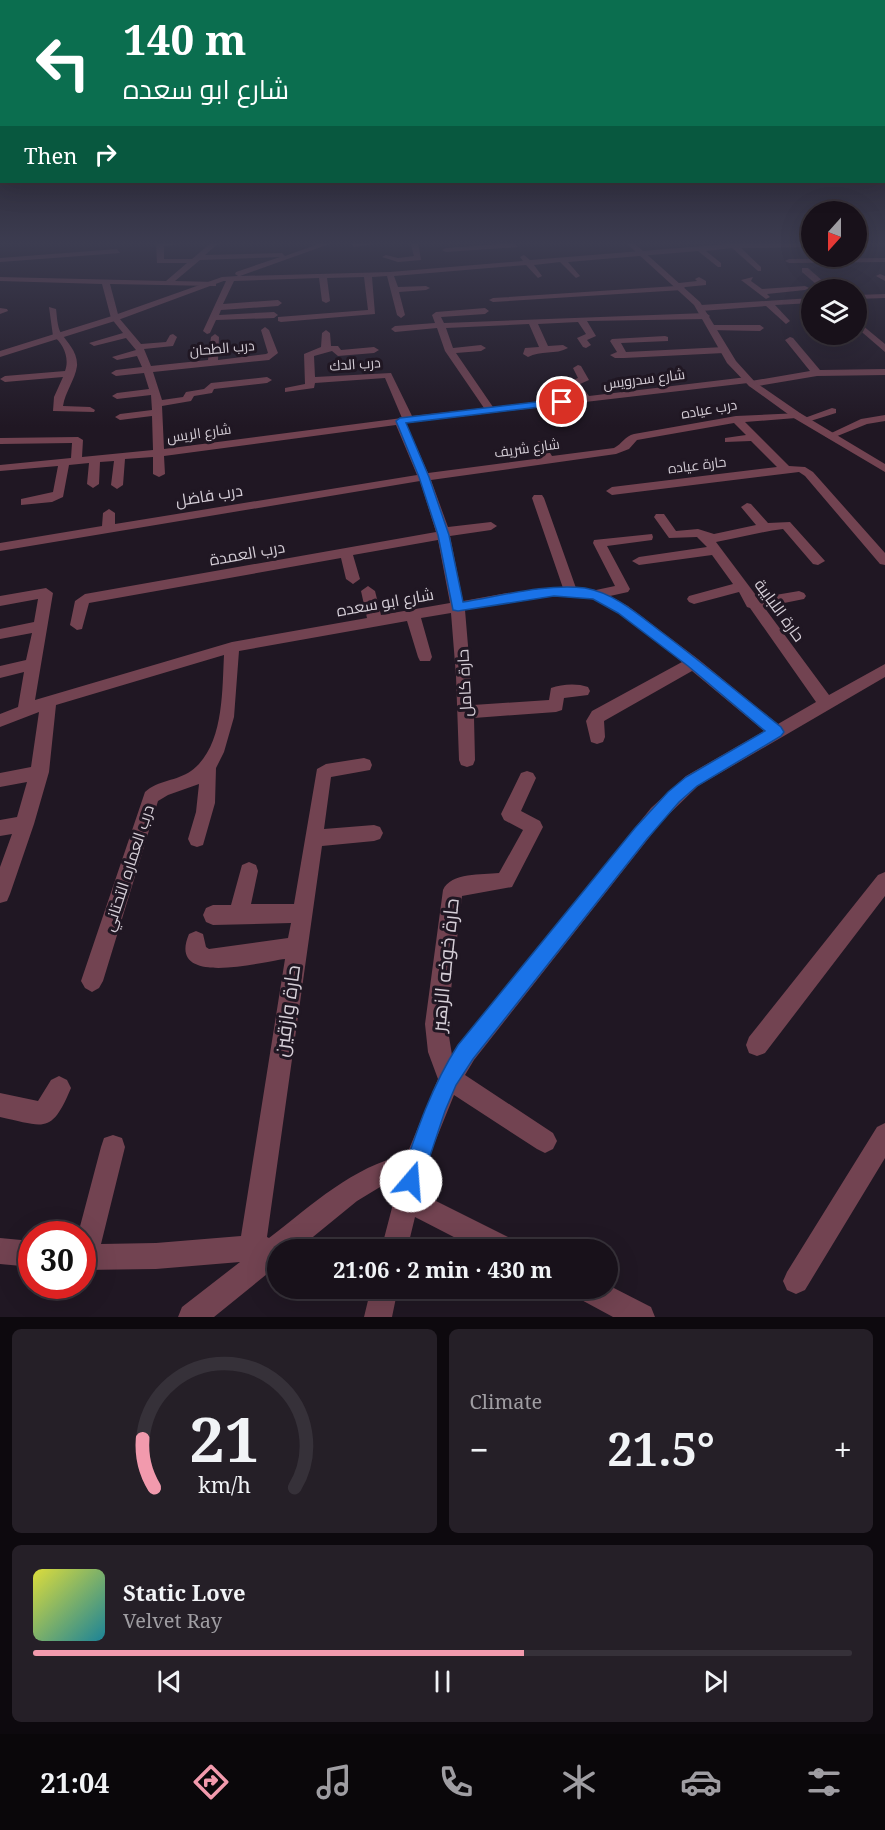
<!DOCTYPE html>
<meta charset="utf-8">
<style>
:root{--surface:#18111a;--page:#251f27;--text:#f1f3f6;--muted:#9f9da2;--line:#363139;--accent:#f29aad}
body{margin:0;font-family:"Noto Serif",Cairo,serif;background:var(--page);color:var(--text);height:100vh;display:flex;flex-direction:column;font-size:22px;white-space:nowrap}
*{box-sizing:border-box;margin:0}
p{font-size:20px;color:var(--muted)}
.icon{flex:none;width:33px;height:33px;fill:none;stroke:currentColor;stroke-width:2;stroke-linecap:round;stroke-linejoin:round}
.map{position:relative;height:1317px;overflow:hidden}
.drawer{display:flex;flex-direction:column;gap:12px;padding:12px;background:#0d090e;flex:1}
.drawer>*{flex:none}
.banner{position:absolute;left:0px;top:0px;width:885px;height:183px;box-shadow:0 6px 24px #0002,0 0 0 2px var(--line);background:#0b6e4f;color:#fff;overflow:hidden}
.needle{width:39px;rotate:201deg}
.fabs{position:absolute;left:801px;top:201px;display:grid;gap:12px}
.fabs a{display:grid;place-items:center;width:66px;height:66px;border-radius:50%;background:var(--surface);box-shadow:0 6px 24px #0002,0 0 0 2px var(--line);font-size:30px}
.speed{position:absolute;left:18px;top:1221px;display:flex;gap:12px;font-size:30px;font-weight:700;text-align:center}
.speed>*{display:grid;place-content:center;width:78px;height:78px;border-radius:50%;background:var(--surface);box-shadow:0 6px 24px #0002,0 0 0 2px var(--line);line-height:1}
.speed .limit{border:9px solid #d22;background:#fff;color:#111}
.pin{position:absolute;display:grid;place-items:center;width:51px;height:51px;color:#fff;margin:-26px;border:3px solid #fff;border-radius:50%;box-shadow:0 2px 6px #0007}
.me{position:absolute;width:66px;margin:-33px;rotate:18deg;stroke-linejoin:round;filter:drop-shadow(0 0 4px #0008)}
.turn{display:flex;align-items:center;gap:21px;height:126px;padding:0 24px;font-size:27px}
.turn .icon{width:78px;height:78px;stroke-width:2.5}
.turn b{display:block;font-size:42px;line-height:51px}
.then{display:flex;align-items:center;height:57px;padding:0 24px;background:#0003;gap:12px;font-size:22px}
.big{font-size:45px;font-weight:700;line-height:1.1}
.drawer .card{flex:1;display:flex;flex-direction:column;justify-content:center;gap:9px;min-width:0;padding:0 21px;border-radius:9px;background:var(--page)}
.drawer .dial{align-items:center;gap:0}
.dial svg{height:156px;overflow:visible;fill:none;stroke:var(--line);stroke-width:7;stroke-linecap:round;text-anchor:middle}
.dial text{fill:var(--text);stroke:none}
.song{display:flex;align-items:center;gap:18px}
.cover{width:72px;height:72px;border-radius:9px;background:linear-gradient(135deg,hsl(60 70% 55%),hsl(190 70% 35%))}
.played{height:6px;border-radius:3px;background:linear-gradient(90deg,var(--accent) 60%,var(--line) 60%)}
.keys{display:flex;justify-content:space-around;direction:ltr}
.heat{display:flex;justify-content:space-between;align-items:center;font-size:33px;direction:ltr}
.drawer .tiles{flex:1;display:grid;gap:12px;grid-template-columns:1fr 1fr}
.card:last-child{grid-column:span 2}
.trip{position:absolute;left:267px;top:1239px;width:351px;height:60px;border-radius:30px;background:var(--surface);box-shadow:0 6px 24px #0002,0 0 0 2px var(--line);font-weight:700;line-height:60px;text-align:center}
.menu{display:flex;height:96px;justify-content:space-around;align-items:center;background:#0a070a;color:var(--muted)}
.menu .icon{width:42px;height:42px}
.menu .current{color:var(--accent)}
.menu b{font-size:27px;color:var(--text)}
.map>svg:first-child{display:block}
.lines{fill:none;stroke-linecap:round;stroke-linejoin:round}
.minor{fill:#724351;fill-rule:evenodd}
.tertiary{fill:#724351;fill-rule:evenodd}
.route{fill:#1a73e8;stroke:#114b97;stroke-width:1.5}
.labels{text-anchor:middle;stroke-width:6;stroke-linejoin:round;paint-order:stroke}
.far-street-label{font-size:14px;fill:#d5ced7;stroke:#201723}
.street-label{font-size:16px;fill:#d5ced7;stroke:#201723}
.near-street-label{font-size:20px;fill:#d5ced7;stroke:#201723}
</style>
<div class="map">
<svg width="885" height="1317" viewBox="0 0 885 1317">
<rect width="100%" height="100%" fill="#201723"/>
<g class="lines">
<path class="minor" d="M156 242 187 243 164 246V259H192L212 242H220L205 255 282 253 285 256 324 242H335L240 276 390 272 523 261 520 257 524 255 530 260 728 244 727 242 812 243V247L741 248 761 267V271H758L732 248 706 251 721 263V267H718L698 251 568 262 580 276 576 278 560 262 534 265 542 276 538 278 526 265 394 276 398 287 426 286 430 288 426 290 399 292 405 315 401 318 397 315 387 276 372 277 375 314 281 322 278 321V317L368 310 364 277 327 278 330 301 326 303 322 301 319 278 234 281 223 304 278 300 282 303 278 306 221 310 219 315 274 312 278 315 274 318 216 320 210 333 207 334 203 331 226 281H222V277L238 276 235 274 236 272 280 257 200 260 175 281 216 282V286H213L110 284 119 318 141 344 166 342 170 335 173 334 177 337 173 346 144 349 151 366 208 360 211 337 215 334 219 337 218 360 266 354 268 353 261 330 265 327 269 330 278 353 269 360 153 372 162 400 183 397 186 392 204 389 211 383 267 377 272 380 267 383 214 389 212 393 194 396 191 401 162 406 164 449 402 418 385 378 315 383 314 388 285 392V388L305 384 304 354 321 347 322 333 326 330 330 333 331 346H338L341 350 374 347 379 350 374 353 338 356 332 351 314 356 315 377 391 373 412 416 484 408 445 351 437 328 395 332 391 329 395 326 435 323 432 315 436 312 485 308 489 311 485 314 441 317 444 323 706 313 710 316 706 319 587 321 596 336 587 340 591 345 586 348 583 347 577 338 586 334 578 322 538 324 548 346 563 345 568 348C556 355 540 350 528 357L523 354 525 348 539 347 529 324 446 328 453 348 481 345 486 348 481 351 456 353 493 407 579 397 569 382 578 378 573 368 578 365 581 366 589 380 580 384 589 396 747 377 750 378 751 381 810 371 785 340 790 337 793 338 820 370 885 369V375L817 376 752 387 749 386 748 383 406 423 428 473 542 458 534 444 539 441 543 442 552 456 614 448C622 444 625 436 634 434L736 416 800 413 801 415 796 418 745 422 789 466 805 467 813 472 885 553V565L880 564 805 476 799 472 612 495 606 491 612 487 777 467 751 441 725 442V438L746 435 734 423 637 440 629 449 616 454 431 480 448 527 491 522 497 526 491 530 450 536 463 601 507 593 563 588 532 498 534 495H542L544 498 576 588 596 590 615 586 593 543 594 540 652 534 653 537 652 540 607 546 630 589 628 592 610 596 628 606 698 659 778 724 816 702 750 608 747 607 739 592 694 604 689 602 687 599 689 596 733 584 712 555 639 565 632 561 639 557 707 547 697 537 669 538 654 517 656 514H664L676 531 698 529 714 534 756 525 741 507 747 503 751 504 768 523 790 522 825 561 818 565 813 564 783 529C759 532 739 538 716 542L758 598 799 591 804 593 806 596 804 599 764 607 829 695 885 664V677L698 786 663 820 474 1060 465 1075 553 1133 557 1141 553 1149 545 1153 537 1149 454 1095 433 1147 420 1193 516 1241 520 1250H479L415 1217 407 1250H381L399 1181 385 1184 357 1201 297 1250H278V1265L214 1317H178L182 1307 240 1262 156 1269 82 1270V1234H78L101 1147 104 1138 113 1135 122 1138 125 1147 101 1244 156 1243 241 1236 285 959C260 962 166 988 189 934L196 931 203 934 206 947 209 949 288 938 291 923 213 925 206 922 203 915 206 908 213 905H231L242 865 249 862 256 865 258 871 251 904H294L317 769 326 764 364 758 370 760 372 765 370 770 331 777 324 829 374 825 380 827 383 833 380 839 374 841 322 846 267 1237 269 1238C315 1203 350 1168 407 1154L438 1079 428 1052 425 1024 443 890C451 872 482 875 499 873L523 830 504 820 501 814 521 773 527 771 533 773 536 778 521 811 540 821 543 827 512 887 462 896 447 1024 452 1055 651 808 686 776 764 731 692 671 604 721 605 737 603 742 597 744 591 742 586 721 592 711 682 662C655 641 627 612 594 600 566 589 496 605 465 610L473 705 549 700 551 688C562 684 577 683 588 687L590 691 588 695 564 698 562 710 556 712 474 718 475 760 473 765 467 767 461 765 459 760 456 676 451 613 421 618 432 657 430 661H420L418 657 407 621 239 651 234 717 224 752 216 768 215 803 203 845 197 847 191 845 188 839 196 812 199 784 168 795 158 801 103 981 99 988 92 992 85 988 81 981 145 792C158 780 177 781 191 771 224 747 222 692 224 655L56 705 49 772 34 824 10 894 7 901 0 903V867L12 834 0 836V820L17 817 27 782 0 787V773L31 767 39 712 0 727V714L18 707 24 672 0 678V666L26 660 32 633 0 639V629L34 622 38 599 0 606V596L46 588 53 593 35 700 232 642 367 618 361 591 368 586 375 591 381 615 450 603 438 540 353 555 360 579 353 584 346 579 341 558 89 603 82 629 77 630 70 625 75 601 85 594 436 532 420 481 0 551V543L102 526 103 513 109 509 115 513V524L417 475 396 425 164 456 165 474 159 477 153 474V457L125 459 123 485 117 489 111 485 114 461 100 462 99 484 93 488 87 484 89 463 69 465 63 497 52 502 21 505V499L53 492 58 466 0 471V465L71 458 72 443 0 444V438L78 437 83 440 82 457 153 450 152 416 120 420 115 417 120 414 152 410 151 395 117 399 112 396 117 393 149 389 144 373 116 376 111 373 116 370 142 367 137 356 117 360 112 357 136 350 126 338 94 346 89 343 123 333 111 318 102 284 0 281V277L166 281 187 263H157Z
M349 242H388L354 247Z
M410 242H418L421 260 398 262 382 257 386 255 398 258 414 256Z
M551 242H559V243L555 245Z
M515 243 518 247 446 252 442 250 446 248Z
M117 249 120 253 0 262V258Z
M885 258V262L789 263 785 261 789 259Z
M805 268H808L833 290H823L802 272V268Z
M880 274 885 276V281L876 276Z
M699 277 706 281V285L685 287 682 290 493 302 489 300 493 298 676 286 679 283 697 281 695 279Z
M753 277 751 281 762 289 805 286 809 288 805 290 767 294 770 297 766 299 741 280Z
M885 294V298L856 299V295Z
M812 298V303L775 305 790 321 786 324 766 306 701 311 697 308 701 305Z
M49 307 56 309C57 315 57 327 61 333 67 342 78 352 77 366 75 380 65 392 63 406L90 407 95 410 94 412 53 411 54 397 63 377 5 382 0 379 5 376 65 371C70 358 63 343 53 336Z
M0 308 7 309 8 311 0 314Z
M856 320 885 344V352L856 327Z
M712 325H760L764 328 760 331 709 330 708 328Z
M665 336 668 337V341L621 343 626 352 724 347 729 350 724 353 624 358H615L610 355 617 352 610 341 612 339Z
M832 408 836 409V413L804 423 799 420Z
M885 415V421L867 424 830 439 825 436 861 419Z
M885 872V896L765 1053 757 1056 749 1053 746 1045 749 1037 878 875Z
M59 1076 67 1080 71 1088C51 1136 44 1126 0 1117V1093L38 1101 51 1080Z
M885 1123V1158L805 1290 796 1294 787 1290 783 1281 787 1272 877 1127Z
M0 1238 32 1241V1267L0 1264Z
M608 1285 651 1307 655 1317H613L576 1297 572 1288H608Z
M371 1288H398L392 1317H364Z"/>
<path class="tertiary" d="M625 242H633L700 302 736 361 755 382 800 413 885 464V472L792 417 749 386 727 363 694 305Z
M222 277 229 279 118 320 0 357V351L112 316Z"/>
</g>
<linearGradient id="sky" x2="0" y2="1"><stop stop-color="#120d13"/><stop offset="0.57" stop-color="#3c3c50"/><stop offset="1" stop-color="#3c3c50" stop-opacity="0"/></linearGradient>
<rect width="885" height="427" fill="url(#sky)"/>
<path class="route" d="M562 399 565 400V404L406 423 429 477 449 535 463 602C500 596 548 583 585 588 615 593 640 616 664 634 704 664 742 696 781 727L784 732 781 736 697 786 679 802 647 839 473 1059 456 1085 445 1111 419 1189 411 1192 403 1189 400 1181C416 1133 431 1087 458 1045L635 828 668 792 686 777 765 731 688 666 618 613 593 599 554 596 458 611 453 610 438 535 419 477 396 421 400 418Z"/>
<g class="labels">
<g class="far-street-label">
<text transform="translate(222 348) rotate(-5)" y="5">درب الطحان</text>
<text transform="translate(355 364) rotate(-4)" y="5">درب الدك</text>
<text transform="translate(644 379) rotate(-7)" y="5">شارع سدرويس</text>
<text transform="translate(709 409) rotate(-10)" y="5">درب عياده</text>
<text transform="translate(199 433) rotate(-8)" y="5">شارع الريس</text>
<text transform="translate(527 448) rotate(-8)" y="5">شارع شريف</text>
<text transform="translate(697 465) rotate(-7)" y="5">حارة عياده</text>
</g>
<g class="street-label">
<text transform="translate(209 495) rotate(-9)" y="6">درب فاضل</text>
<text transform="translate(247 553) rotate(-10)" y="6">درب العمدة</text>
<text transform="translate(385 602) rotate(-10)" y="6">شارع ابو سعده</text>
<text transform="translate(780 610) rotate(54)" y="6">حارة اللبايبة</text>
<text transform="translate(464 683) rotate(-93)" y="6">حارة كامل</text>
<text transform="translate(128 868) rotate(-72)" y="6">درب العماره التحتاني</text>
</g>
<g class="near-street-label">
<text transform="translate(445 965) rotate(-84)" y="7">حارة خوخه الزهير</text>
<text transform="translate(287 1011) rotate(-82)" y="7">حارة وازقين</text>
</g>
</g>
</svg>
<div class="fabs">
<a><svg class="needle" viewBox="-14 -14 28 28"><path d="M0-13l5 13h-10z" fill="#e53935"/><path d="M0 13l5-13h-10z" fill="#9f9da2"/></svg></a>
<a><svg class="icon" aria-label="layers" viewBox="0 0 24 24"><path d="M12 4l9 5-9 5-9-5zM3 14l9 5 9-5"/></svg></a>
</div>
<div class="speed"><div class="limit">30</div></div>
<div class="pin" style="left:562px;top:402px;background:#d93025"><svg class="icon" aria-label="arrive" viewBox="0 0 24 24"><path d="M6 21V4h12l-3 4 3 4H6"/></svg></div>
<svg class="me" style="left:411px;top:1181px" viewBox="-20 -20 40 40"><circle r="19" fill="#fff"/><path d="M0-13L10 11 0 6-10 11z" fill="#1a73e8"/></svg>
<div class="trip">21:06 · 2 min · 430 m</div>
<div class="banner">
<div class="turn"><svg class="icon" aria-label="left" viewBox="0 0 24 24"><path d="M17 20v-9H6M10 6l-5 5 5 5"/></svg><div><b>140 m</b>شارع ابو سعده</div></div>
<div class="then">Then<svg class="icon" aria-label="right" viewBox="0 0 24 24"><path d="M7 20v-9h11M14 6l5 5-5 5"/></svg></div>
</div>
</div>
<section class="drawer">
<div class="tiles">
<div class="card dial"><svg viewBox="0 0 100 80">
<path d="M14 69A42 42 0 1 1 86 69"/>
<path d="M14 69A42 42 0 0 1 8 44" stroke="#f29aad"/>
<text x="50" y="56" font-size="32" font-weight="700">21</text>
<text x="50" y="72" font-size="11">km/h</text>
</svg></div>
<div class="card"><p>Climate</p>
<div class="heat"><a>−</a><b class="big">21.5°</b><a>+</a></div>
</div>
<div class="card">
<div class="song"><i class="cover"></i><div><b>Static Love</b><p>Velvet Ray</p></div></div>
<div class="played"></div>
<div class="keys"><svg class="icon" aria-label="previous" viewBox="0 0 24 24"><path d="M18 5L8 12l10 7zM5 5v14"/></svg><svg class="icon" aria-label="pause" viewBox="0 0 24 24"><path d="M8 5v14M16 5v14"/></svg><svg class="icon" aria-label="next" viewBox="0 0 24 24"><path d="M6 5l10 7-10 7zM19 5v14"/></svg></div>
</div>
</div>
</section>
<nav class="menu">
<b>21:04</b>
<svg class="icon current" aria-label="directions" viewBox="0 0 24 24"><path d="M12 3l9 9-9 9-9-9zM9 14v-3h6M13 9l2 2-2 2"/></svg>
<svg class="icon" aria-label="music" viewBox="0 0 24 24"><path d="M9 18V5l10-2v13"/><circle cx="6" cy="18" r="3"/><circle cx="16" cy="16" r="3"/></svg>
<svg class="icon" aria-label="phone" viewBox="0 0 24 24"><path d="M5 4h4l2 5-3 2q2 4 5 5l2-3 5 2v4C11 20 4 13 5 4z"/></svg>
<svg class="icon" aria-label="climate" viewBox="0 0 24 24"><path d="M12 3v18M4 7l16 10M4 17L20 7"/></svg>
<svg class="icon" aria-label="car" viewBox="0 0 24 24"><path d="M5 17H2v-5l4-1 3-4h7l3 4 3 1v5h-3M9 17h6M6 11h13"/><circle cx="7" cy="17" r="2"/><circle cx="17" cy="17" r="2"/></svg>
<svg class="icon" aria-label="filters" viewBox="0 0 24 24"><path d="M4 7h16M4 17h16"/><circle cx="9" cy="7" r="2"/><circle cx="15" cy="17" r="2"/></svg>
</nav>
